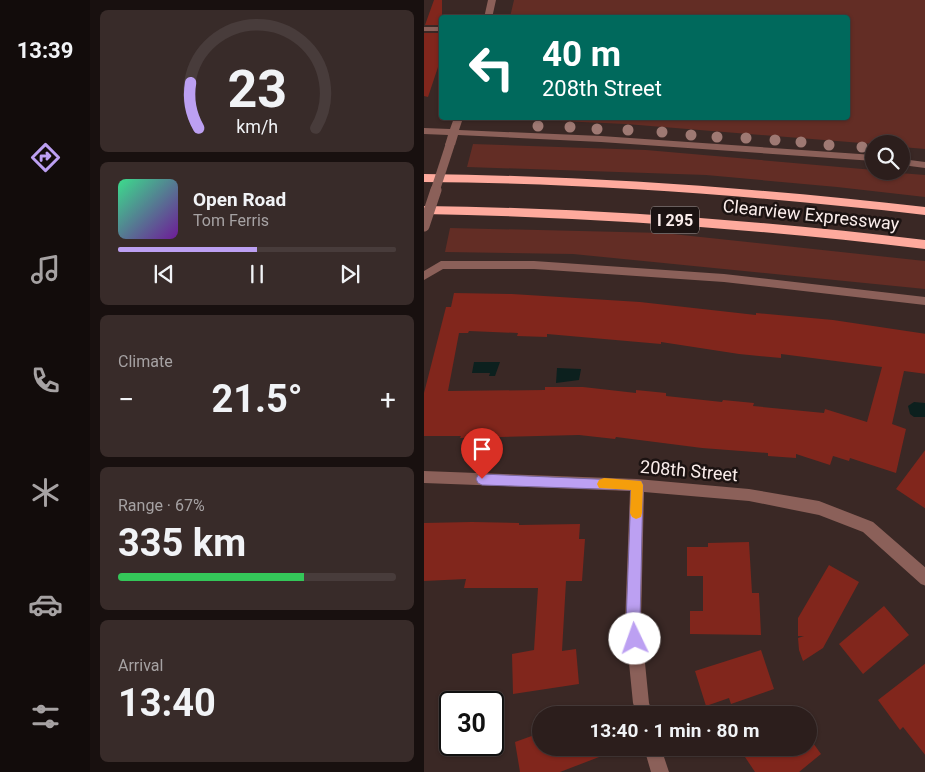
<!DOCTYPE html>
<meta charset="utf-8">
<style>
:root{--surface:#2c1e1c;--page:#382b29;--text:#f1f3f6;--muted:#a6a2a3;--line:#483c3b;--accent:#bca0f2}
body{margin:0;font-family:Roboto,sans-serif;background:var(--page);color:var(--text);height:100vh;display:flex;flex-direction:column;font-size:19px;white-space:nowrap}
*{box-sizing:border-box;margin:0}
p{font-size:16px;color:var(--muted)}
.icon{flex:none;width:28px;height:28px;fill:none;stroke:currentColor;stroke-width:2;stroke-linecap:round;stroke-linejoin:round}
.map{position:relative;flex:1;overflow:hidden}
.details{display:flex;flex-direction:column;gap:10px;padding:10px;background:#18100f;width:334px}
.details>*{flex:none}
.banner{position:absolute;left:15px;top:15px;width:411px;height:105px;border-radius:5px;box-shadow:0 1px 4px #0004,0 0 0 1px var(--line);background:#00695c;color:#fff;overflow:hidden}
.controls{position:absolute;left:441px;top:135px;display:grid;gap:10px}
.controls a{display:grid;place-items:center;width:45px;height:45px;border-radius:50%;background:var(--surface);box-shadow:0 1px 4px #0004,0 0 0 1px var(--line);font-size:25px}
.speed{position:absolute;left:15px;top:691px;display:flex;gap:10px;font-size:25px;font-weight:700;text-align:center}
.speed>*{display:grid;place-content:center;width:65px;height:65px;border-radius:50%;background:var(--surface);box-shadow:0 1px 4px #0004,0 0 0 1px var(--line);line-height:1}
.speed .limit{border:2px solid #111;border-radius:8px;background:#fff;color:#111}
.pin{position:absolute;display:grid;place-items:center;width:42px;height:42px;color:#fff;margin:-51px -21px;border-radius:50% 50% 50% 0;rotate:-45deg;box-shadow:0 0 5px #0007}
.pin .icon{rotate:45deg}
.me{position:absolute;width:55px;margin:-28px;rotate:357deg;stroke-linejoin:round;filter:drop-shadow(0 0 4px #0008)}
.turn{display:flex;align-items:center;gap:18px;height:105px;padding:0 20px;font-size:22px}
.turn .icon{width:65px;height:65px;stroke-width:2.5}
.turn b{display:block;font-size:35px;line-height:42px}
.big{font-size:38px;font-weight:700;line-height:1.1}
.details .card{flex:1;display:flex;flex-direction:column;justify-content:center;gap:8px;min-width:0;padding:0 18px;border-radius:8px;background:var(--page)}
.details .dial{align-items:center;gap:0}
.dial svg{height:130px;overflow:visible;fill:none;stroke:var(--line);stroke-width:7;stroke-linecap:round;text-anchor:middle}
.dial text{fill:var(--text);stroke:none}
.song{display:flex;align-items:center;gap:15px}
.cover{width:60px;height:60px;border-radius:8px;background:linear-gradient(135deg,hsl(150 70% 55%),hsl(280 70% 35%))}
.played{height:5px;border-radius:2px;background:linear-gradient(90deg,var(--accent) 50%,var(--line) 50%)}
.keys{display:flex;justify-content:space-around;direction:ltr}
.heat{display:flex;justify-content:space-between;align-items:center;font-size:28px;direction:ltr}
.charge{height:8px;border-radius:4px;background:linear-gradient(90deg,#34c759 67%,var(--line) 0)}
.trip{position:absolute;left:108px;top:706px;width:285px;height:50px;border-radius:25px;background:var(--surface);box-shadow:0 1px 4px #0004,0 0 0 1px var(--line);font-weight:700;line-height:50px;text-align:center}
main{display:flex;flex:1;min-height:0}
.tabs{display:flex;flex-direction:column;width:90px;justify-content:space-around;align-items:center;background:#120c0b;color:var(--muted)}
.tabs .icon{width:35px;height:35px}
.tabs .current{color:var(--accent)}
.tabs b{font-size:22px;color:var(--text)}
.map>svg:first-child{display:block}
.green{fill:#632d25}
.water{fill:#0c201e}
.building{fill:#81261c;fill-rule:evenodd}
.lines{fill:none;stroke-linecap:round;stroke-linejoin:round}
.minor{fill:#8b6059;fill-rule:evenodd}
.highway{fill:#feaa9d;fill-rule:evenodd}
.minor-bridge-far1{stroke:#8b6059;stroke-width:9}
.minor-bridge{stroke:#8b6059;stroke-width:11}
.tree{fill:#9e7973}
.route{fill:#bca0f2;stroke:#7a689d}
.slow{fill:#f59e0b}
.labels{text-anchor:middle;stroke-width:5;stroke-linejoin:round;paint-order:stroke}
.shield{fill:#1c1312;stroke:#b7acaa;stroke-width:1}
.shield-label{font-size:16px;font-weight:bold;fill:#faedeb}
.street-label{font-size:18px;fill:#faedeb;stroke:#1c1312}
</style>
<main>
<nav class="tabs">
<b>13:39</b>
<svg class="icon current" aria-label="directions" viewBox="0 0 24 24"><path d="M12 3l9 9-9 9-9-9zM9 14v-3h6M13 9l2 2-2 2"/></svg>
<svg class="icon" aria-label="music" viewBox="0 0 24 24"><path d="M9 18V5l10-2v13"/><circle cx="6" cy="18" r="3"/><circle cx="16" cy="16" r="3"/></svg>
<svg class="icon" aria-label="phone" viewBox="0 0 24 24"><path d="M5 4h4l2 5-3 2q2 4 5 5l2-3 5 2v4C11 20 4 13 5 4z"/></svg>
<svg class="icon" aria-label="climate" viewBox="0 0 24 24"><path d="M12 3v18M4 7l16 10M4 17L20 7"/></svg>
<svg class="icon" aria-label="car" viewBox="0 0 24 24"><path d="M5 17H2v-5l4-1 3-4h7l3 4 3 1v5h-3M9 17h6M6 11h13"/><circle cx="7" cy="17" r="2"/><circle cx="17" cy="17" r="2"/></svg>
<svg class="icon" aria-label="filters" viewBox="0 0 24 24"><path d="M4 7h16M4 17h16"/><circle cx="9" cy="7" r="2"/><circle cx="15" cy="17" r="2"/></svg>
</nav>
<section class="details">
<div class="card dial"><svg viewBox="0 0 100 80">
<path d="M14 69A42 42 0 1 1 86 69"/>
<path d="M14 69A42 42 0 0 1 9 41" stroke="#bca0f2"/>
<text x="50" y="56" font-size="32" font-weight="700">23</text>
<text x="50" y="72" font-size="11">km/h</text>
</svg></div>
<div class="card">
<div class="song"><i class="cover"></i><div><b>Open Road</b><p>Tom Ferris</p></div></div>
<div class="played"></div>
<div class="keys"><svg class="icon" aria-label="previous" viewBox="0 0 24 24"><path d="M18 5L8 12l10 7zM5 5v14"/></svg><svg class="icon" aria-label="pause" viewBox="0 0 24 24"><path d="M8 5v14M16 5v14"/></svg><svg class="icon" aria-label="next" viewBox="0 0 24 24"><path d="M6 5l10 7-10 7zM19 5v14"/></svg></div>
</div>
<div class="card"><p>Climate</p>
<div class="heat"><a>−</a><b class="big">21.5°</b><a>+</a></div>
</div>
<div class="card"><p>Range · 67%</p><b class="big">335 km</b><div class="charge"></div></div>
<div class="card"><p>Arrival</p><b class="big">13:40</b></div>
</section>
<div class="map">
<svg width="502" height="772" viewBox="0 0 502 772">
<rect width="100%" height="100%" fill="#3a2825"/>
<path class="green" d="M90 0H501V149L478 147V144H450L202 124 67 118H424V18L86 17Z
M49 144 222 150 450 170V171L501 175V197L413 187 282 175 43 167Z
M26 228 239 233 501 261V289L149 254 21 252Z"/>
<path class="water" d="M50 362H76L71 376H65L66 373H48Z
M133 368 157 369 155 380 132 383Z
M490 402 501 403V417H490L486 414 484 406Z"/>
<path class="building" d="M10 0H18V25H1Z
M0 33H18V55L4 97 0 96Z
M30 293 88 294 216 302 332 315V313L409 320 502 334V374L480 371 468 424 482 429 472 473 426 458 425 461 409 456 406 465 372 454V458L344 456V453L278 448 192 437 191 439 155 435 36 438 37 436H0V393L22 307H27ZM45 331 94 333 93 336 123 337V334L237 344V342L315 354 357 358V354L458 367 443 422 401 409 400 413 329 406 330 403 299 400 298 402 242 396V393L212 390V393L159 387H121V390L24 391 35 333H44Z
M502 449V509L472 489Z
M48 522 95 523V525L156 524 155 539H161L158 581H142L138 651 152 649 155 684 89 694 88 654 110 650 114 588H40L42 579 0 581V523Z
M325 542 328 593H335L337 635 266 634V611H279V576H263V547H284V543Z
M405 565 435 582 399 648 379 661 375 650 374 638 380 636H374V618Z
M460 606 485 635 439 674 415 644Z
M337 650 350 689 307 704 305 698 282 706 271 671Z
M502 663V756L479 727 476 730 454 700Z
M116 733V748H196V749L136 772H96L91 742Z
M384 736 397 754 375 772H331L315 748H384Z"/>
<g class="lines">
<path class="minor" d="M64 0H72L68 18H60Z
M0 27H18V31H0Z
M30 118H39L35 130 177 136 450 155V161L177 142 34 135 31 145 26 148 21 145 24 135 0 134V128L26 129Z
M478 159 502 162V168L478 165Z
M17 261H110L300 274 502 297V305L300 282 110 269H19L0 280V271Z
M0 471 213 479 325 489 395 501 449 522 502 568V586L497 584 439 532 395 515 325 501 220 492 217 623 225 703 229 715H213L209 703 201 623 206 491 0 483Z
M220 748H237L245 772H227Z"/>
<path class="highway" d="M0 174C168 176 334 188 502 207V215C334 196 168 183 0 182Z
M0 206C168 208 335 220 502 240V249C335 229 168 217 0 214Z"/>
<path class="minor-bridge-far1" d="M11 191 26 145"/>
<path class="minor-bridge" d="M0 226 12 190"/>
</g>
<g class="tree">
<circle cx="114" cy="126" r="5.5"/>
<circle cx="146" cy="127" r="5.5"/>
<circle cx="173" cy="129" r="5.5"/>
<circle cx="204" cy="130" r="5.5"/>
<circle cx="238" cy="132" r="5.5"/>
<circle cx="267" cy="135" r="5.5"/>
<circle cx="293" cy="137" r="5.5"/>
<circle cx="322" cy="138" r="5.5"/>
<circle cx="351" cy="140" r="5.5"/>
<circle cx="377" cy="142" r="5.5"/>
<circle cx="405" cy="145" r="5.5"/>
<circle cx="438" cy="147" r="5.5"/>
</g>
<path class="route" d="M58 474 217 481 219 485 216 623 218 639 216 644 211 646 206 644 202 623 207 490 58 485 54 483 52 479 54 475Z"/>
<path class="slow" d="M180 478 217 481 219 485 218 513 217 517 212 519 208 517 206 513 207 490 175 488 173 484 175 480Z"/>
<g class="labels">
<rect class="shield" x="227" y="206.5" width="48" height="27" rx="4"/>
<g class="shield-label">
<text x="251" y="226">I 295</text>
</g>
<g class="street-label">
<text transform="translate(387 215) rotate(6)" y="6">Clearview Expressway</text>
<text transform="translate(265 471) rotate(5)" y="6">208th Street</text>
</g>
</g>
</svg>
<div class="controls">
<a><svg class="icon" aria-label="search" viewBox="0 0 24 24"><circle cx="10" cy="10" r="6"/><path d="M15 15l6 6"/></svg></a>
</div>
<div class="speed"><div class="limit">30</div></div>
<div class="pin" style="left:58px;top:479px;background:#d93025"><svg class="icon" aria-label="arrive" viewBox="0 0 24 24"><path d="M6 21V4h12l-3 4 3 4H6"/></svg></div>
<svg class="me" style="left:211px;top:639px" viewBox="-20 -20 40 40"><circle r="19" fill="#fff"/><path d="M0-13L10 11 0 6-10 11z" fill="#bca0f2"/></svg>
<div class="trip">13:40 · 1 min · 80 m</div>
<div class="banner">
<div class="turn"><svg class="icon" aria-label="left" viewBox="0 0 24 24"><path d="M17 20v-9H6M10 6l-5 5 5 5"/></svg><div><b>40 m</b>208th Street</div></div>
</div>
</div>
</main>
